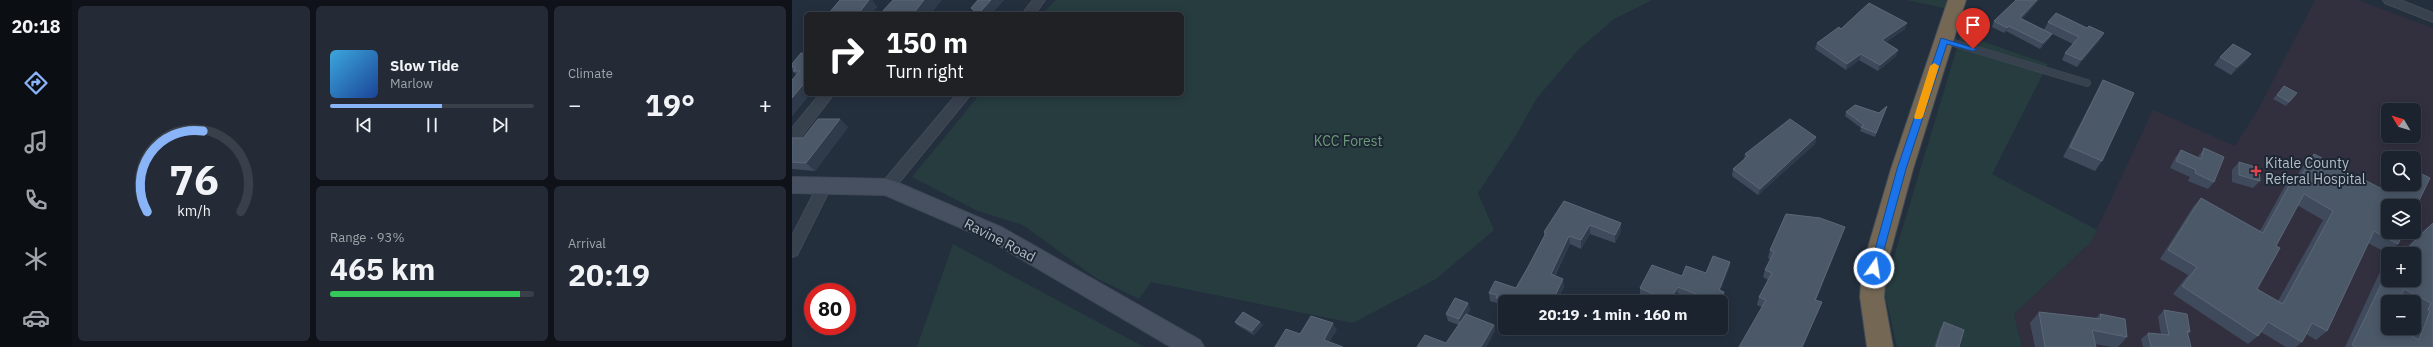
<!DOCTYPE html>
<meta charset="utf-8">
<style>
:root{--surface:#1b232e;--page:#242b36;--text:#f1f3f6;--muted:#a0a4aa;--line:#39404a;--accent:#8ab4f8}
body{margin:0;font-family:"IBM Plex Sans",sans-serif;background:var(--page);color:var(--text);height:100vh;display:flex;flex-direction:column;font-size:15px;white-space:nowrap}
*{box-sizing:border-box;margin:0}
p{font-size:13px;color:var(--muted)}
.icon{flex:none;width:22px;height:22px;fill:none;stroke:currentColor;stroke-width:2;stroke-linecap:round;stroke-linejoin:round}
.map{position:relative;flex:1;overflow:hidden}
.details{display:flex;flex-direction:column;gap:6px;padding:6px;background:#0f1319;width:720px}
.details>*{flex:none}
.top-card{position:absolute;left:12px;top:12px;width:380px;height:84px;border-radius:6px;box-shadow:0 2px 10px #0003,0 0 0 1px var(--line);background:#202124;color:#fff;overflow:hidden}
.needle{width:26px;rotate:308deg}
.fabs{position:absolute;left:1589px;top:103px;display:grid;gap:8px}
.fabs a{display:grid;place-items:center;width:40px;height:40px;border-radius:6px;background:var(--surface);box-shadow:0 2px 10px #0003,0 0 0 1px var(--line);font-size:20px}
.speed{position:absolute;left:12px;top:283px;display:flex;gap:8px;font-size:20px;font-weight:700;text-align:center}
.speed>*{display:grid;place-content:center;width:52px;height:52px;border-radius:50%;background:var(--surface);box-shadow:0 2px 10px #0003,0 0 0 1px var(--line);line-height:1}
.speed .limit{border:6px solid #d22;background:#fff;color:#111}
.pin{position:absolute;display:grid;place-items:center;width:34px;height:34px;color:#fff;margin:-41px -17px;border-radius:50% 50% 50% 0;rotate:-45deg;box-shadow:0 0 4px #0007}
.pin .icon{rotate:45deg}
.me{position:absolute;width:44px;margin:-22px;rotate:13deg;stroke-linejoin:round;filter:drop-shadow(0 0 3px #0008)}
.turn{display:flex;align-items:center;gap:14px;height:84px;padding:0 16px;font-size:18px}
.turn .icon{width:52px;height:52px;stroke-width:2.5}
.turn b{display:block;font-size:28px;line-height:34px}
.big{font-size:30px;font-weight:700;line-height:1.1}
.details .tile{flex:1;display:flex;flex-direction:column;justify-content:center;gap:6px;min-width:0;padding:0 14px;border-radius:6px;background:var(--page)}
.details .dial{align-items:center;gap:0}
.dial svg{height:104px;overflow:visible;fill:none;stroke:var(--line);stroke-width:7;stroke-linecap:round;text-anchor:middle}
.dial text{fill:var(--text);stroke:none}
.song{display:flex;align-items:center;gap:12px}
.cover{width:48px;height:48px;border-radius:6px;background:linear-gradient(135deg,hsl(200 70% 55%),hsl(220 70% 35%))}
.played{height:4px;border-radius:2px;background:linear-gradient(90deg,var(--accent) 55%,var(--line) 55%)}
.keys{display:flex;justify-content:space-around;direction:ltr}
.heat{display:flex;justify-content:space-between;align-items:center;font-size:22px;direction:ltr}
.charge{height:6px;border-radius:3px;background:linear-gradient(90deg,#34c759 93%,var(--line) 0)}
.details .tiles{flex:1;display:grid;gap:6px;grid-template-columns:repeat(3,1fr)}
.tile:first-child{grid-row:span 2}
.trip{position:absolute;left:706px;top:295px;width:230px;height:40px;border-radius:6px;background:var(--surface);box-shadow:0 2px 10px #0003,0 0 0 1px var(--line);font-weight:700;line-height:40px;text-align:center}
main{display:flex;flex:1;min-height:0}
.tab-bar{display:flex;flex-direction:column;width:72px;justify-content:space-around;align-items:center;background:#0b0e12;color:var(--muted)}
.tab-bar .icon{width:28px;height:28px}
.tab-bar .selected{color:var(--accent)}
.tab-bar b{font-size:18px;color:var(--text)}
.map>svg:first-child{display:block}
.medical{fill:#32303f;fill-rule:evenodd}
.green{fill:#263c3f}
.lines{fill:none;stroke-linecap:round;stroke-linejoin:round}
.lane-casing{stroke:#414a57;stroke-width:8}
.street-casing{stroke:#414a57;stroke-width:2}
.secondary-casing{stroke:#414a57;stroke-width:2}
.highway-casing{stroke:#434c59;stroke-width:2}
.lane{stroke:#38414e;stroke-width:7}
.street{fill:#38414e;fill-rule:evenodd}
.secondary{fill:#465061;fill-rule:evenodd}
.highway{fill:#746855;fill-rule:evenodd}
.wall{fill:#3f4b5c;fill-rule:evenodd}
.shaded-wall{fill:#2f3b4b}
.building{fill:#4b5868;stroke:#5c6777;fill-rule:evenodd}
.route{fill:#1a73e8;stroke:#114b97}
.slow{fill:#f59e0b}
.health-dot{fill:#e0444e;stroke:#1d2633;stroke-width:1.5}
.labels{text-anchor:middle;stroke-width:4;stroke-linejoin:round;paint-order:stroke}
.park-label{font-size:14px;fill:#6b9a76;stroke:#1d2633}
.poi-label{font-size:14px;fill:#b4bcc9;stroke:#1d2633;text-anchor:start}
.street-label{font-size:14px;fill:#b4bcc9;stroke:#1d2633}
</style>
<main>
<nav class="tab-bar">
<b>20:18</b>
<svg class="icon selected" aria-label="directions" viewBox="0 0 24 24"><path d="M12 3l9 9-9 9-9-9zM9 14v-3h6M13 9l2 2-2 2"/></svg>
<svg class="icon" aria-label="music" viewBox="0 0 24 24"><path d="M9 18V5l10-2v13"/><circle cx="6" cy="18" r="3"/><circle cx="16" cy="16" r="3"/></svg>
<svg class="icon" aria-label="phone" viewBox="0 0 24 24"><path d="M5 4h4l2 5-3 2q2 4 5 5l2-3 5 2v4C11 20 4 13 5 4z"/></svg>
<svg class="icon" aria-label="climate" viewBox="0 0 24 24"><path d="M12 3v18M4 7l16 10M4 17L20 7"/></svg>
<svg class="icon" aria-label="car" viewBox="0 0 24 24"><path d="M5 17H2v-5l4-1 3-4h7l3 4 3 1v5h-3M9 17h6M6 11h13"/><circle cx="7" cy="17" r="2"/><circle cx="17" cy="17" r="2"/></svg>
</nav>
<section class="details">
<div class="tiles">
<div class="tile dial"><svg viewBox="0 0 100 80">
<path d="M14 69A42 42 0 1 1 86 69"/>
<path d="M14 69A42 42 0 0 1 57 7" stroke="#8ab4f8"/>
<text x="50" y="56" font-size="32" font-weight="700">76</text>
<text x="50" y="72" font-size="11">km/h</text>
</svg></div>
<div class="tile">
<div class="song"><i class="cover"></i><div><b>Slow Tide</b><p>Marlow</p></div></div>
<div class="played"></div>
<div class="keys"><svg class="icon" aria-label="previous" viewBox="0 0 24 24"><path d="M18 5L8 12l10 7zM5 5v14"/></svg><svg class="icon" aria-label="pause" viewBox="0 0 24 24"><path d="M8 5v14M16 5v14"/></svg><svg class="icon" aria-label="next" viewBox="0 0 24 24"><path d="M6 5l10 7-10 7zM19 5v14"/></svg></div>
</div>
<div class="tile"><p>Climate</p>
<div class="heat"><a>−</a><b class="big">19°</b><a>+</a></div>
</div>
<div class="tile"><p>Range · 93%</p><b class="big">465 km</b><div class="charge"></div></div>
<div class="tile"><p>Arrival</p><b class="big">20:19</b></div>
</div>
</section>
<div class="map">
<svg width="1641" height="347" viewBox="0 0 1641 347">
<rect width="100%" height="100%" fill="#242f3e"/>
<path class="medical" d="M1523 0H1565L1641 28V347H1230L1222 314 1299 242 1361 110 1443 146 1466 110ZM1596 110H1622V136H1596ZM1596 158H1622V184H1596ZM1596 206H1622V232H1596ZM1596 254H1622V280H1596ZM1596 302H1622V328H1596Z"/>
<path class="green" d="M264 0H860L822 19 786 50 745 98 723 137 686 193 702 230 644 279 561 323 359 282 347 299 304 278 231 225 186 211 120 177 188 94H390V14H250Z
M1115 0H1164L1161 10Z
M1169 34 1256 64 1200 174 1305 230 1299 242 1222 314 1230 347H1105L1092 290Z
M161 244 352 347H125Z"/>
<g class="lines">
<defs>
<path id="lane" d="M1152 40 1295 83"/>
<path id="street" d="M241 0H253L243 14H230Z
M1591 0H1608L1641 13V22L1593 3Z
M28 94H42L5 142 0 143V128Z
M165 94H179L100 191H90L88 187 90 183Z
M33 179 38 181 40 185 5 255 0 257V236L28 181Z"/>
<path id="secondary" d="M0 177 95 179 102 181 211 228 408 340 412 347H379L197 240 93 195 0 193Z"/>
<path id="highway" d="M1156 0H1174L1121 169 1094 268 1092 297 1101 347H1075L1068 297 1070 268 1099 169Z"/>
</defs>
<use href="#lane" class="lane-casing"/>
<use href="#street" class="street-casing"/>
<use href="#secondary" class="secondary-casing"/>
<use href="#highway" class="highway-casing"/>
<use href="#lane" class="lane"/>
<use href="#street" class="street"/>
<use href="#secondary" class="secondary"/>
<use href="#highway" class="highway"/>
</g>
<path class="wall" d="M48 0H80L85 7 79 14H38L37 13Z
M186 0H212L199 14H184L179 8Z
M1224 0H1247L1230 19 1260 34 1257 39 1248 49 1214 31 1212 33 1200 27 1202 21Z
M1256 22 1308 40 1285 67 1270 60 1273 53 1281 44 1252 30Z
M1049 29H1113L1094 42 1106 50 1104 56 1086 71 1067 60 1054 70 1023 49 1025 43Z
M9 53 18 94 0 116V80L4 75 1 71V70L0 69V64Z
M1459 54 1453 62 1439 75 1422 65 1428 57Z
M1311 80 1310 161 1303 171 1271 157 1305 91Z
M1492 86 1505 93 1494 106 1481 99Z
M1095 106 1083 137 1068 131 1069 128 1053 116 1054 112 1087 113Z
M56 127 23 171 0 169V138H11Z
M1024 137 1023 144 966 195 940 176 941 169 952 159 953 154Z
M1412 148 1422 182 1416 189 1396 181 1398 177 1378 168 1383 158 1389 150 1406 157Z
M1522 154 1590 189 1596 177V184H1622L1606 244 1595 253 1576 243 1535 331 1524 340 1514 334 1510 342 1504 347H1494L1469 332 1466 336 1456 344 1381 294 1396 275 1368 259 1401 207 1409 198 1468 231 1494 184 1503 175 1505 176 1512 164ZM1505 205 1531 220 1486 301 1465 289 1484 246Z
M1447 162 1468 181 1461 188 1440 182V170Z
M772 201 829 223V231L823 243 798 234 789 249 778 244 763 276 772 287 764 302H713V309L705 306V303L698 301 697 293 724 288 736 267 752 236V232Z
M1641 223V347H1553L1587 274 1596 266V280L1622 254H1608L1632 230ZM1607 300 1610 302H1622V308L1628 311 1625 318H1627L1620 336 1596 328Z
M1050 235 1024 300 1027 310 970 307 965 305 967 297 976 280 971 277 973 270 978 259 976 258 978 250Z
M938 262 937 268 928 291 932 292 931 298 929 302H908L885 293 880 302H866L848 294V288L890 276 914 273Z
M676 303 678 310 675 315 702 325 703 331 694 347H625L654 343 667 325 656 321 654 314Z
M1372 310 1398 332 1396 334 1399 347H1351L1349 339 1356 333 1369 334 1366 317Z
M1247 312 1304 318 1308 314 1335 337 1326 347H1320L1303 344 1304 347H1243L1238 323Z
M443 322H468L471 325 462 335 445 325Z
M1152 322 1167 347H1142L1148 329Z
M741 328H752L750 331Z"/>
<path class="shaded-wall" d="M77 0H80L85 7 79 14H67V13Z
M132 0H150L139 14H121Z
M199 0H212L199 14H187Z
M1245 0H1247L1226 23 1228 18Z
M1115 23 1113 29 1088 46 1090 40Z
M1217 26 1214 31 1212 33 1215 28Z
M1312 33 1308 40 1285 67 1289 60Z
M1260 34 1257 39 1248 49 1251 43Z
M1106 50 1104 56 1086 71 1088 65Z
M1069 54 1067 60 1054 70 1055 64Z
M1459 54 1453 62 1439 75 1445 67Z
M14 81V94H18L0 116V98Z
M48 119 56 127 23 171 14 163Z
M1024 137 1023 144 966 195 968 189Z
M829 223V231L823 243V235Z
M798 225V234L789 249V240Z
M777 236 778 244 759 282V274Z
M938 262 937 268 926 296 927 290Z
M771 279 772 287 764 302H760Z
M886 287 885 293 880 302H877Z
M932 292 931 298 929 303V302H928Z
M1030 302 1011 347H1010Z
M676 303 678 310 669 325 667 319Z
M468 322 471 325 462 335 460 331Z
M541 323 545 330 535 346 532 340Z
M702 325 703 331 694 347H689Z"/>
<path class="building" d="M48 0H77L67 13H37Z
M101 0H132L121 14H88Z
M186 0H199L186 14 179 8Z
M1224 0H1245L1228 18 1260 34 1251 43 1217 26 1215 28 1202 21Z
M1077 3 1115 23 1090 40 1106 50 1088 65 1069 54 1055 64 1025 43 1047 27 1049 29Z
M1264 13 1295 28 1297 26 1312 33 1289 60 1273 53 1287 37 1256 22Z
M1441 44 1459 54 1445 67 1428 57Z
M9 53H14V81L0 98V80L8 71H1L4 67H0V64Z
M1311 80 1342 93 1310 161 1278 147Z
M1492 86 1505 93 1497 102 1485 95Z
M1063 105 1087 113 1095 106 1084 133 1069 127 1072 125 1054 112Z
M26 119H48L14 163 0 162V138H11Z
M998 119 1024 137 968 189 941 169 956 156 953 154Z
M1412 148 1432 157 1422 182 1403 173 1404 170 1384 161 1389 150 1409 159Z
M1522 154 1594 191 1598 184H1622V170L1638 178 1622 211V206H1596V232H1612L1606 244 1582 231 1535 331 1520 323 1510 342 1476 322 1466 336 1390 286 1405 267 1376 250 1409 198 1471 233 1503 175 1508 178ZM1512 194 1541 211 1491 304 1465 289 1488 248 1484 246Z
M1447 162 1467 168 1468 181 1447 175Z
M772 201 829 223 823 235 798 225 789 240 777 236 759 274 771 279 760 302H716L704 298 705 295 697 293 703 281 724 288 736 267 754 233 752 232Z
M994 214 1028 218 1053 227 1023 300 1030 302 1010 347H947L974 300 967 297 980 273 973 270 982 252 978 250Z
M1641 223V347H1564L1560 345 1596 270V280H1622V254H1610ZM1612 289 1639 303 1636 310 1638 311 1627 340 1606 328H1596V302H1606Z
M921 256 938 262 927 290 932 292 928 302H925L886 287 877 301 848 288 860 265 890 276 894 266 914 273Z
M663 298 676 303 667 319 654 314Z
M1372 310 1395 314 1398 332 1395 331 1399 347H1359L1356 333 1377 335Z
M451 312 468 322 460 331 443 322Z
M1247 312 1309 319 1308 314 1333 319 1335 337 1300 330 1304 347H1253Z
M674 314 702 325 689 347H625L633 335 654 343Z
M519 316 541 323 532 340 551 347H483L494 329 508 334Z
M1152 322 1172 330 1167 347H1144Z"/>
<path class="route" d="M1149 38 1185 49 1181 51 1155 44 1114 169 1087 268 1082 272 1078 268 1105 169Z"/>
<path class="slow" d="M1142 63 1147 66 1131 117 1129 119H1123L1122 117 1138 66Z"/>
<path class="health-dot" d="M1462 165h4v4h4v4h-4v4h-4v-4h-4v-4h4z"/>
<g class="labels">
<g class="park-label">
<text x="556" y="146">KCC Forest</text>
</g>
<g class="poi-label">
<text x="1473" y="168">Kitale County<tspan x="1473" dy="16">Referal Hospital</tspan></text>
</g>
<g class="street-label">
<text transform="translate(208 240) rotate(27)" y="5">Ravine Road</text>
</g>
</g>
</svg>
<div class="fabs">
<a><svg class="needle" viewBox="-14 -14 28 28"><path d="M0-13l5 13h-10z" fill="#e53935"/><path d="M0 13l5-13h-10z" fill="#a0a4aa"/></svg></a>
<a><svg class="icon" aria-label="search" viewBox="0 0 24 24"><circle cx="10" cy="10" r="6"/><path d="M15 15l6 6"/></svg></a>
<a><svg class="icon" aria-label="layers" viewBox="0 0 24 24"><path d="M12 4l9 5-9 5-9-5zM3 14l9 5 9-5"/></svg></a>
<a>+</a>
<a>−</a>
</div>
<div class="speed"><div class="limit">80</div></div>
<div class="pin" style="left:1181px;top:49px;background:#d93025"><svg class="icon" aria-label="arrive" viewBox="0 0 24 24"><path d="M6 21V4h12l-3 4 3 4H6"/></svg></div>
<svg class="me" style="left:1082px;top:268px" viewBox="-20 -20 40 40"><circle r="17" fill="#1a73e8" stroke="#fff" stroke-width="3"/><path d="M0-11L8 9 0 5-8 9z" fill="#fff"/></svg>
<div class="trip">20:19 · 1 min · 160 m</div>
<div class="top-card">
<div class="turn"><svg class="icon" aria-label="right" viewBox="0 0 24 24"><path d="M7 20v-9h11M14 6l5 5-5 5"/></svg><div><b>150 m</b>Turn right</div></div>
</div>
</div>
</main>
